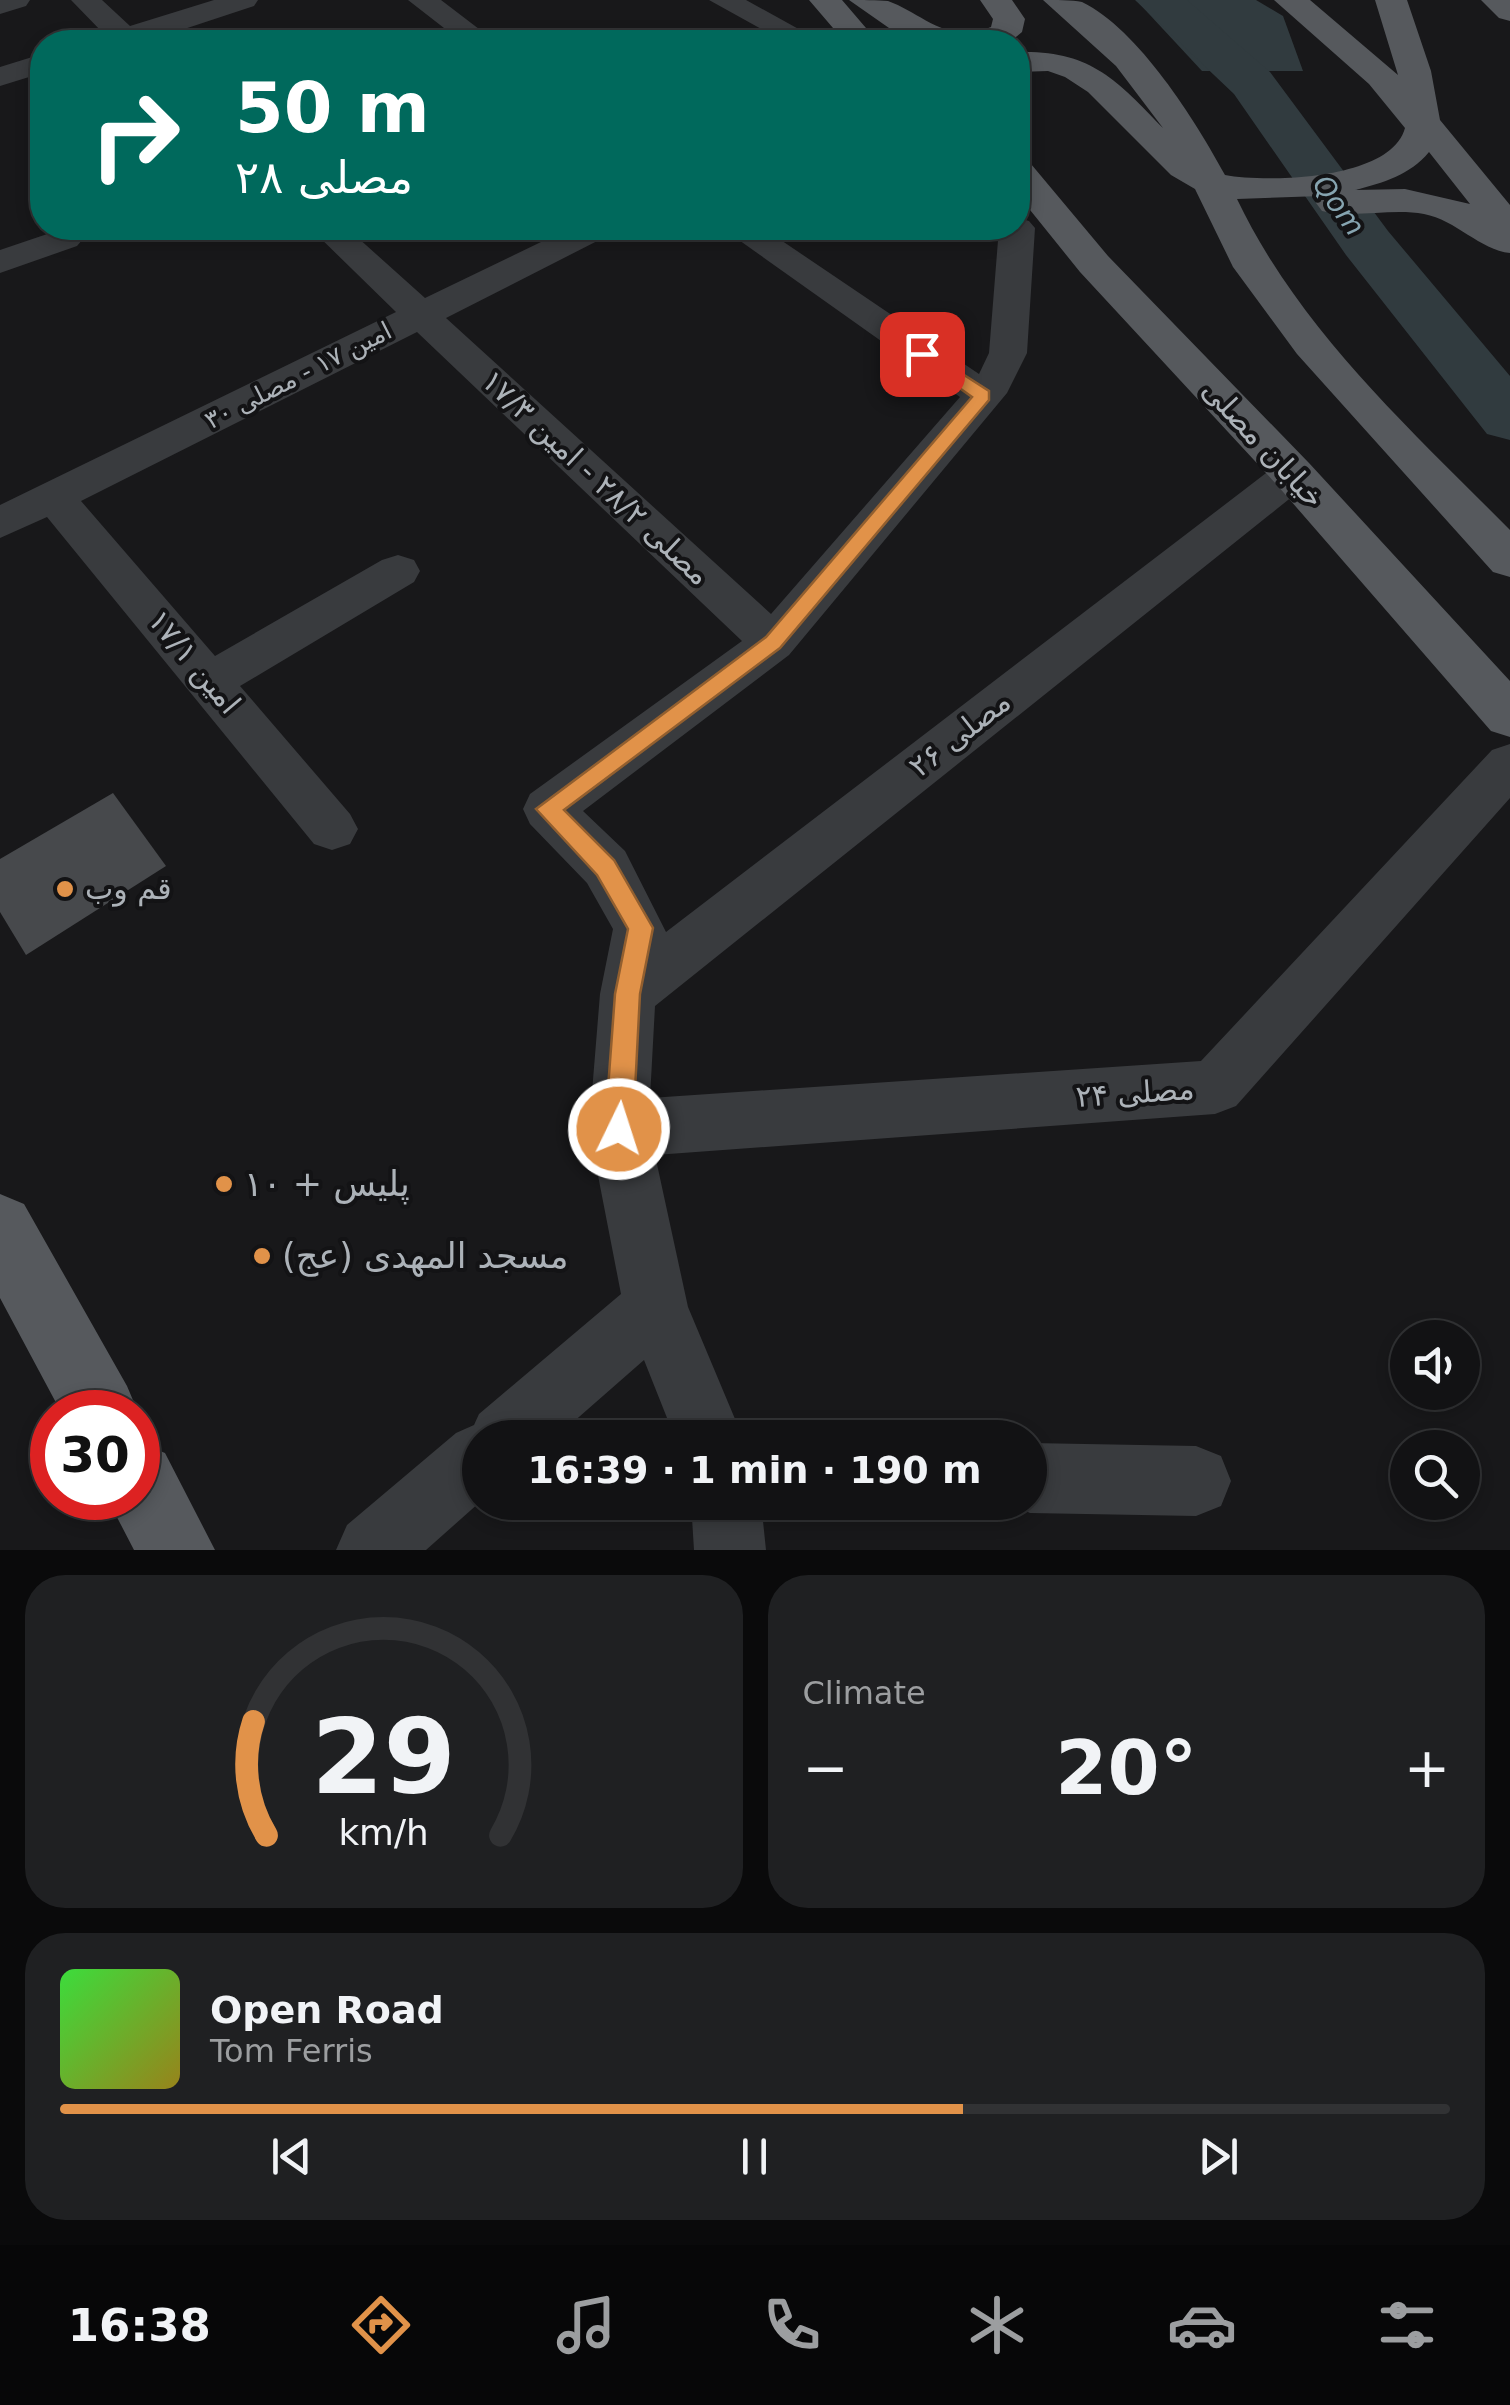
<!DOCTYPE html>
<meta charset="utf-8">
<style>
:root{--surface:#121214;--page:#1f2022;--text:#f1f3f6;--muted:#9c9ea0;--line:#313234;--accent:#e19249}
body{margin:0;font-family:"DejaVu Sans","Noto Naskh Arabic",sans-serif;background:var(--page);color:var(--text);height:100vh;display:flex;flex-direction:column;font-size:38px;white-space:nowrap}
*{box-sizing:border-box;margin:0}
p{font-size:32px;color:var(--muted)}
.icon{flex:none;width:55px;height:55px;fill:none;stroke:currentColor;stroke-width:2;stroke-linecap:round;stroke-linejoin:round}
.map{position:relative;height:1550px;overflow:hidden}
.sheet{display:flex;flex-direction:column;gap:25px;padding:25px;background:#0a0a0b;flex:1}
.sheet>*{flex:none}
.guide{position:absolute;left:30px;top:30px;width:1000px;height:210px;border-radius:40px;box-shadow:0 5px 15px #0003,0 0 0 2px var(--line);background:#00695c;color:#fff;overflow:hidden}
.tools{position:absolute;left:1390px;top:1320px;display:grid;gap:20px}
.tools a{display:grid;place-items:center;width:90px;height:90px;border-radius:50%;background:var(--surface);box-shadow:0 5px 15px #0003,0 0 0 2px var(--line);font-size:50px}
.speed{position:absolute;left:30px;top:1390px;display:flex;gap:20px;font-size:50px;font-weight:700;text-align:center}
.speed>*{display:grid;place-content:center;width:130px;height:130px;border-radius:50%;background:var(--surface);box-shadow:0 5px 15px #0003,0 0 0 2px var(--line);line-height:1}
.speed .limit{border:15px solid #d22;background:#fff;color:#111}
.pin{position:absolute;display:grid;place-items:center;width:85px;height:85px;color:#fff;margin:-42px;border-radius:20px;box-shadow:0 5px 15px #0006}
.me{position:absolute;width:110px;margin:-55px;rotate:4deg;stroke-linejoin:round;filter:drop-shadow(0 0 8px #0008)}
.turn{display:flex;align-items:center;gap:35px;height:210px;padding:0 40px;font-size:45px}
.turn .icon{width:130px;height:130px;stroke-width:2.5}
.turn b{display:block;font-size:70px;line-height:85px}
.big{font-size:75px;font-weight:800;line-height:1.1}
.sheet .tile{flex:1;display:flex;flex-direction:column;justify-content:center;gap:15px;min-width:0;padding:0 35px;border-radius:40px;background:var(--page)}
.sheet .dial{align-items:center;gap:0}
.dial svg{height:260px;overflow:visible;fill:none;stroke:var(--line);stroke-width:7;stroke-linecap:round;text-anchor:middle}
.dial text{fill:var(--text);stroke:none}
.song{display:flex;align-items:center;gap:30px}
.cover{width:120px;height:120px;border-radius:15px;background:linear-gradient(135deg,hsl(120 70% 55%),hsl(50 70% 35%))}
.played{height:10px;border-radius:5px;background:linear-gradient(90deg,var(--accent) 65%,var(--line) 65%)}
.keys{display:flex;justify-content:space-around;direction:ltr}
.heat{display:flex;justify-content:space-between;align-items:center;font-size:55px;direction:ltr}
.sheet .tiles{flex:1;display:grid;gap:25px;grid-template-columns:1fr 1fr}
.tile:last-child{grid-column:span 2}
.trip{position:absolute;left:462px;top:1420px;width:585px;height:100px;border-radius:50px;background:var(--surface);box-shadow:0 5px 15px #0003,0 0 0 2px var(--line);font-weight:800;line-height:100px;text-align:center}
.tabs{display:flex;height:160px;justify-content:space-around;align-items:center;background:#070708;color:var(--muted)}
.tabs .icon{width:70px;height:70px}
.tabs .selected{color:var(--accent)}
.tabs b{font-size:45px;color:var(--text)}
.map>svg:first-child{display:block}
.water{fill:#313b3f}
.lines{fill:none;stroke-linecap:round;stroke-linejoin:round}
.river{fill:#313b3f;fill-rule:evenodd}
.building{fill:#47494c}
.minor{fill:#393b3e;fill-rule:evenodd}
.major{fill:#56595d;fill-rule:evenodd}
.route{fill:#e19249;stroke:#925f2f;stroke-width:2.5}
.poi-dot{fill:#e19249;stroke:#131315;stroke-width:4}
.labels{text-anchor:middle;stroke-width:8;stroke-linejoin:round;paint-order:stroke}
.far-street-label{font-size:25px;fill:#acb2b8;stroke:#131315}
.far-water-label{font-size:28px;font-style:italic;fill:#86a4b0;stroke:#131315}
.street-label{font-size:30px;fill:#acb2b8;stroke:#131315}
.poi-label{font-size:30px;fill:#acb2b8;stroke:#131315;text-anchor:start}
.near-poi-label{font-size:35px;fill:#acb2b8;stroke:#131315;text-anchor:start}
</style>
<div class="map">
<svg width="1510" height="1550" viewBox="0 0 1510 1550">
<rect width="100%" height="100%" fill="#18181a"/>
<path class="water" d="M1136 0H1256L1283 16 1303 71H1202Z"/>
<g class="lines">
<path class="river" d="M1135 0H1187L1270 72 1388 231 1510 376V440L1487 434 1346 255 1234 94Z"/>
</g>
<path class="building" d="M113 793 166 866 26 955 0 912V859Z"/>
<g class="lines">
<path class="minor" d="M0 0H30L26 6 0 14Z
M71 0H102L130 26 214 0H258L254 6 145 42H94L104 34Z
M408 0H441L496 42H462Z
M709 0H746L822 42H785Z
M42 54V73L0 86V67Z
M1018 218 1029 221 1035 228 1027 353 1007 393 789 655 583 811 625 851 666 932 1278 464 1293 460 1308 464 1314 474 1308 484 655 1006 650 1098 1201 1061 1492 750 1510 744V798L1236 1106 1215 1114 655 1155 688 1307 743 1438H675L644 1360 555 1438H480V1502L426 1550H336L347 1525 456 1433 474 1425 479 1414 621 1294 589 1129 600 994 613 929 587 883 530 824 523 809 530 794 742 641 417 332 81 501 215 656 382 560 398 555 414 560 420 571 414 582 240 686 350 814 358 829 350 844 332 850 314 844 47 517 0 538V505L396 312 310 228H347L425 298 570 228H614L609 235 446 318 771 614 960 397 722 228H763L979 374 989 353 999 228H1018Z
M65 228 77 232 83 239 77 246 0 273V250Z
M1030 1443 1196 1446 1221 1456 1231 1481 1221 1506 1196 1516 1030 1513 1006 1502H1030Z
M691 1502H761L766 1550H694Z"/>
<path class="major" d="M809 0H842L878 42H845Z
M849 0C861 0 878 0 888 1 922 13 948 46 991 27L993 19 980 0H1012L1025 19 1022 32 1010 42H909Z
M1043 0C1055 0 1072 0 1082 2 1138 29 1196 121 1225 175 1268 183 1391 180 1405 128L1369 84 1274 0H1310L1398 75 1375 0H1407L1431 71 1440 120 1510 205V253C1480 250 1456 220 1424 214 1390 208 1354 219 1322 211L1316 203 1321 196 1237 199C1299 329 1410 429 1510 530V577L1493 572 1297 354 1233 267 1195 189 1171 175 1088 92 1065 77 1048 71 1018 72V52C1090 50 1116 79 1163 128L1116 66ZM1429 152 1470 204 1405 189 1355 190C1383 183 1410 175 1429 152Z
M1481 0H1510V21L1499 18Z
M1018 161 1031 164 1108 256 1309 463 1510 681V737L1491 731 1277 485 1080 272 1018 195Z
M0 1194 24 1204 127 1386 138 1412V1413L61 1412 0 1298Z
M138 1442 165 1453 215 1550H134L107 1498H138Z"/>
</g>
<path class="route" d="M922 348 989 391V400L780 648 564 810 614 860 653 928 640 994 633 1129 629 1138 619 1142 609 1138 605 1129 615 994 628 929 597 875 536 809 766 637 972 397 916 357 913 354Z"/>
<g class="poi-dot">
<circle cx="65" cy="889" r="10"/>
<circle cx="224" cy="1184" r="10"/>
<circle cx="262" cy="1256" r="10"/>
</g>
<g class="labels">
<g class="far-street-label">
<text transform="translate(298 375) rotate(-27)" y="9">امین ۱۷ - مصلی ۳۰</text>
</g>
<g class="far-water-label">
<text transform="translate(1339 205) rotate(54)" y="10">Qom</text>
</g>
<g class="street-label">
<text transform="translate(1263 444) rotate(47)" y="10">خیابان مصلی</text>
<text transform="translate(596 478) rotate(43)" y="10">مصلی ۲۸/۲ - امین ۱۷/۳</text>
<text transform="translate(194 662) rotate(50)" y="10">امین ۱۷/۱</text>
<text transform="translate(960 734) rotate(-38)" y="10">مصلی ۲۶</text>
<text transform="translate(1135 1093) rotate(-4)" y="10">مصلی ۲۴</text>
</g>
<g class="poi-label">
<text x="85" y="899">قم وب</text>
</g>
<g class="near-poi-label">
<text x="244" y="1196">پلیس + ۱۰</text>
<text x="282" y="1268">مسجد المهدی (عج)</text>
</g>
</g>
</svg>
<div class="tools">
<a><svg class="icon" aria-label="sound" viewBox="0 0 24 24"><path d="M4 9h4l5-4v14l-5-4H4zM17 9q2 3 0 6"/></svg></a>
<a><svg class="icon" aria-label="search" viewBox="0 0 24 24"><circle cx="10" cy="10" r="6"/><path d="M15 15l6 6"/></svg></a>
</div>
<div class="speed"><div class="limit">30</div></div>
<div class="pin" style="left:922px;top:354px;background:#d93025"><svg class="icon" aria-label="arrive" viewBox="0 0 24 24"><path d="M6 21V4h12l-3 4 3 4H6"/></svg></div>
<svg class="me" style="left:619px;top:1129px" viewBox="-20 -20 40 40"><circle r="17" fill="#e19249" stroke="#fff" stroke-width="3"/><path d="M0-11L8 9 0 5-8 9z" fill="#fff"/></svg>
<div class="trip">16:39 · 1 min · 190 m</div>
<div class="guide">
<div class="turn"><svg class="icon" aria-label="right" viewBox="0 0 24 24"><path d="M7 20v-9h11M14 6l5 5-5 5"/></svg><div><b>50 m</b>مصلی ۲۸</div></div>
</div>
</div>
<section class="sheet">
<div class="tiles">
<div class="tile dial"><svg viewBox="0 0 100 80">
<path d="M14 69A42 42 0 1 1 86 69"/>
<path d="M14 69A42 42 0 0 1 10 34" stroke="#e19249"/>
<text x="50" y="56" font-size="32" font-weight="700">29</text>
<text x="50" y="72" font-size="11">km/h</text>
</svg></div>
<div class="tile"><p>Climate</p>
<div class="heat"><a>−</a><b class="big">20°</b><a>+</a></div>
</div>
<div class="tile">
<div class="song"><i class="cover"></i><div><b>Open Road</b><p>Tom Ferris</p></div></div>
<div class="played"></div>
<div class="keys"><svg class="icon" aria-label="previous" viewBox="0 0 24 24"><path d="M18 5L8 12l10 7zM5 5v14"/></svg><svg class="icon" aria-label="pause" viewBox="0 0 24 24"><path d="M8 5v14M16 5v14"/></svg><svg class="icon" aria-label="next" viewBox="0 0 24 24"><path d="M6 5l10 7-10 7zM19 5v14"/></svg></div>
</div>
</div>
</section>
<nav class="tabs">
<b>16:38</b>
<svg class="icon selected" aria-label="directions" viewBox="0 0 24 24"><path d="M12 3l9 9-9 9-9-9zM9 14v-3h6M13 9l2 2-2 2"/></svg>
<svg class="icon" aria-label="music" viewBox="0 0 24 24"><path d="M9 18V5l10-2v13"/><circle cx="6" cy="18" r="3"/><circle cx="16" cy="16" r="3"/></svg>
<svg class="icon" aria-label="phone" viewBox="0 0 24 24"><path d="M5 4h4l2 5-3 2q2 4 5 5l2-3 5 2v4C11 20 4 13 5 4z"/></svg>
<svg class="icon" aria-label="climate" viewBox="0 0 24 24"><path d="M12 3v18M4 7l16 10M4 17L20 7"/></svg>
<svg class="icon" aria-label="car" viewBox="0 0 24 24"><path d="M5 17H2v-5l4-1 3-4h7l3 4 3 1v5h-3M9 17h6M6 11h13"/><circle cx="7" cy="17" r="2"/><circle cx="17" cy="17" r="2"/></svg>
<svg class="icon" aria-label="filters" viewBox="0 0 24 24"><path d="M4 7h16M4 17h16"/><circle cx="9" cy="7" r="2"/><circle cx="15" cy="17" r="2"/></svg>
</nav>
